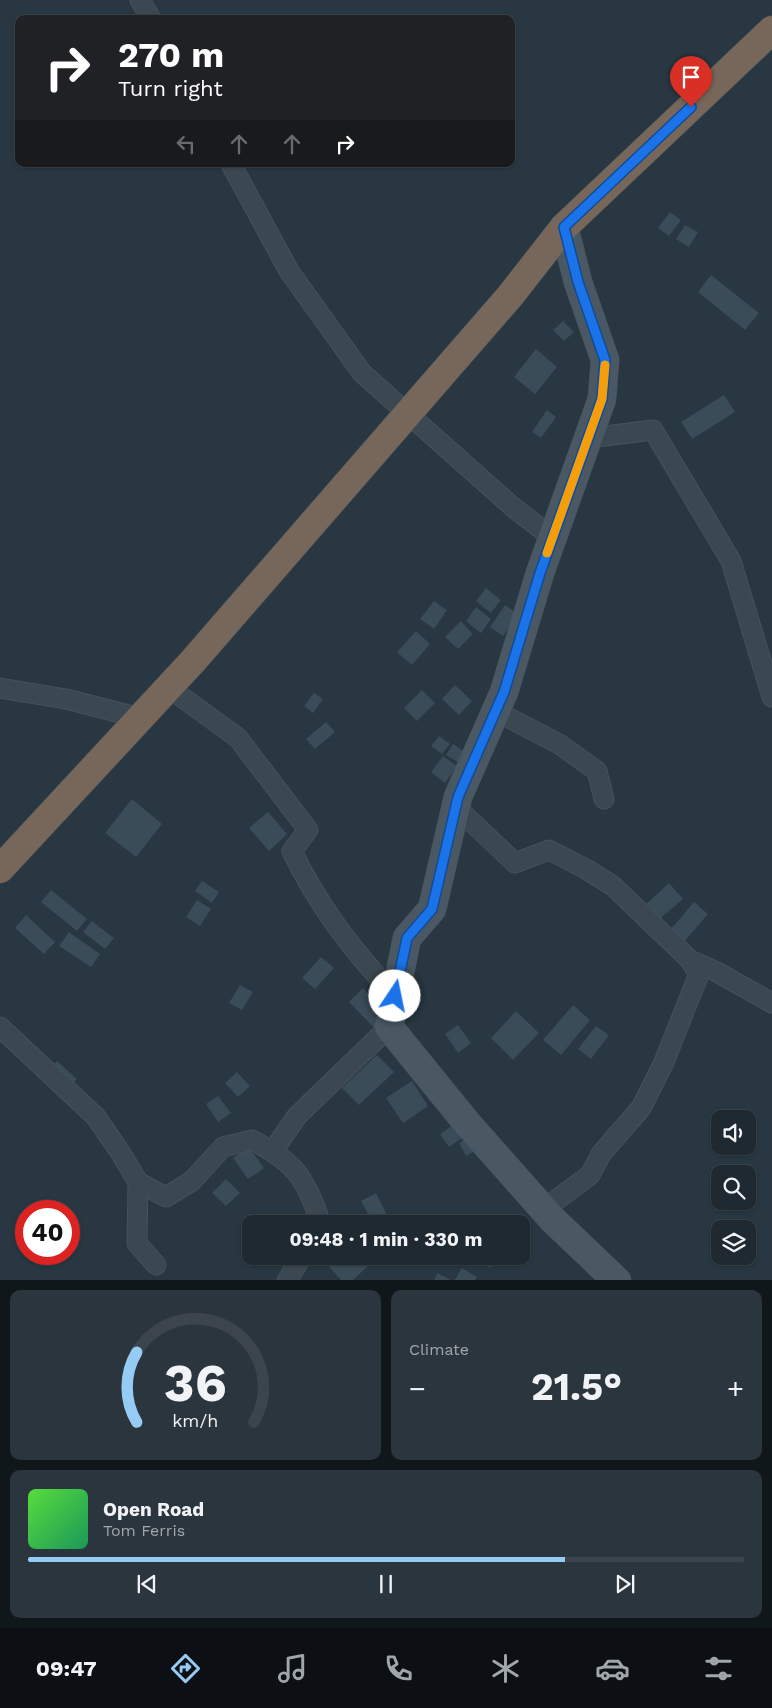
<!DOCTYPE html>
<meta charset="utf-8">
<style>
:root{--surface:#1e2931;--page:#2b353d;--text:#f1f3f6;--muted:#a1a6ab;--line:#3c454d;--accent:#96cbf3}
body{margin:0;font-family:"Work Sans",sans-serif;background:var(--page);color:var(--text);height:100vh;display:flex;flex-direction:column;font-size:19px;white-space:nowrap}
*{box-sizing:border-box;margin:0}
p{font-size:16px;color:var(--muted)}
.icon{flex:none;width:28px;height:28px;fill:none;stroke:currentColor;stroke-width:2;stroke-linecap:round;stroke-linejoin:round}
.map{position:relative;height:1280px;overflow:hidden}
.side{display:flex;flex-direction:column;gap:10px;padding:10px;background:#10171b;flex:1}
.side>*{flex:none}
.hud{position:absolute;left:15px;top:15px;width:500px;height:152px;border-radius:10px;box-shadow:0 1px 4px #0004,0 0 0 1px var(--line);background:#202124;color:#fff;overflow:hidden}
.tools{position:absolute;left:711px;top:1110px;display:grid;gap:10px}
.tools a{display:grid;place-items:center;width:45px;height:45px;border-radius:10px;background:var(--surface);box-shadow:0 1px 4px #0004,0 0 0 1px var(--line);font-size:25px}
.speed{position:absolute;left:15px;top:1200px;display:flex;gap:10px;font-size:25px;font-weight:700;text-align:center}
.speed>*{display:grid;place-content:center;width:65px;height:65px;border-radius:50%;background:var(--surface);box-shadow:0 1px 4px #0004,0 0 0 1px var(--line);line-height:1}
.speed .limit{border:8px solid #d22;background:#fff;color:#111}
.pin{position:absolute;display:grid;place-items:center;width:42px;height:42px;color:#fff;margin:-51px -21px;border-radius:50% 50% 50% 0;rotate:-45deg;box-shadow:0 0 5px #0007}
.pin .icon{rotate:45deg}
.me{position:absolute;width:55px;margin:-28px;rotate:11deg;stroke-linejoin:round;filter:drop-shadow(0 0 4px #0008)}
.turn{display:flex;align-items:center;gap:18px;height:105px;padding:0 20px;font-size:22px}
.turn .icon{width:65px;height:65px;stroke-width:2.5}
.turn b{display:block;font-size:35px;line-height:42px}
.lanes{display:flex;align-items:center;height:48px;padding:0 20px;background:#0003;justify-content:center;gap:25px;direction:ltr}
.lanes .off{opacity:.35}
.big{font-size:38px;font-weight:700;line-height:1.1}
.side .widget{flex:1;display:flex;flex-direction:column;justify-content:center;gap:8px;min-width:0;padding:0 18px;border-radius:10px;background:var(--page)}
.side .dial{align-items:center;gap:0}
.dial svg{height:130px;overflow:visible;fill:none;stroke:var(--line);stroke-width:7;stroke-linecap:round;text-anchor:middle}
.dial text{fill:var(--text);stroke:none}
.song{display:flex;align-items:center;gap:15px}
.cover{width:60px;height:60px;border-radius:8px;background:linear-gradient(135deg,hsl(110 70% 55%),hsl(150 70% 35%))}
.played{height:5px;border-radius:2px;background:linear-gradient(90deg,var(--accent) 75%,var(--line) 75%)}
.keys{display:flex;justify-content:space-around;direction:ltr}
.heat{display:flex;justify-content:space-between;align-items:center;font-size:28px;direction:ltr}
.side .tiles{flex:1;display:grid;gap:10px;grid-template-columns:1fr 1fr}
.widget:last-child{grid-column:span 2}
.trip{position:absolute;left:242px;top:1215px;width:288px;height:50px;border-radius:10px;background:var(--surface);box-shadow:0 1px 4px #0004,0 0 0 1px var(--line);font-weight:700;line-height:50px;text-align:center}
.tab-bar{display:flex;height:80px;justify-content:space-around;align-items:center;background:#0c1014;color:var(--muted)}
.tab-bar .icon{width:35px;height:35px}
.tab-bar .active{color:var(--accent)}
.tab-bar b{font-size:22px;color:var(--text)}
.map>svg:first-child{display:block}
.building{fill:#3a4c57}
.lines{fill:none;stroke-linecap:round;stroke-linejoin:round}
.street-casing{stroke:#46525a;stroke-width:21}
.secondary-casing{stroke:#46525a;stroke-width:29}
.highway-casing{stroke:#47535b;stroke-width:29}
.street{stroke:#3c4851;stroke-width:19}
.secondary{stroke:#4a5864;stroke-width:28}
.highway{stroke:#77665a;stroke-width:28}
.route-casing{stroke:#114b97;stroke-width:12}
.route{stroke:#1a73e8;stroke-width:9}
.slow{stroke:#f59e0b;stroke-width:9}
</style>
<div class="map">
<svg width="772" height="1281" viewBox="0 0 772 1281">
<rect width="100%" height="100%" fill="#283741"/>
<path class="building" d="M93 14 96 19H86Z
M670 212 681 220 669 236 658 228Z
M685 225 698 232 689 247 676 239Z
M711 275 759 313 745 330 698 292Z
M563 321 574 332 564 341 553 330Z
M536 349 557 367 535 394 514 377Z
M724 395 735 412 692 439 681 422Z
M547 410 556 417 541 438 532 432Z
M486 588 501 600 491 613 476 601Z
M434 601 447 610 434 629 420 619Z
M505 605 518 614 503 636 490 627Z
M476 607 491 619 481 633 466 621Z
M461 621 473 634 458 649 445 637Z
M416 631 430 644 412 665 397 652Z
M455 685 472 701 459 715 442 699Z
M422 690 435 703 417 721 404 708Z
M314 693 323 699 313 713 304 706Z
M326 722 335 732 315 749 306 739Z
M439 736 450 744 442 754 431 746Z
M453 744 477 760 471 770 446 755Z
M443 756 457 766 445 783 431 772Z
M132 799 162 824 136 857 105 833Z
M268 812 287 834 269 851 249 828Z
M202 881 219 892 212 903 195 891Z
M669 883 683 899 657 921 644 906Z
M51 890 87 919 77 931 41 902Z
M197 900 211 909 200 926 186 917Z
M694 902 708 914 684 942 670 930Z
M26 915 55 942 44 954 15 928Z
M92 921 114 938 105 949 83 932Z
M69 932 100 954 91 967 59 946Z
M321 957 334 968 315 989 302 978Z
M240 985 253 992 242 1010 229 1003Z
M363 988 398 1023 383 1037 349 1002Z
M573 1005 590 1020 561 1055 543 1040Z
M516 1011 539 1033 513 1060 491 1038Z
M458 1025 471 1043 458 1053 445 1034Z
M596 1026 609 1035 591 1059 578 1049Z
M377 1055 394 1072 359 1105 342 1088Z
M57 1061 77 1079 66 1090 47 1072Z
M237 1072 250 1086 238 1097 225 1083Z
M412 1081 428 1106 403 1123 386 1098Z
M218 1096 231 1113 218 1122 206 1104Z
M459 1121 468 1134 449 1147 440 1134Z
M474 1134 482 1147 466 1156 459 1143Z
M249 1147 264 1168 248 1179 233 1158Z
M226 1179 240 1193 226 1206 212 1193Z
M376 1193 387 1215 373 1223 361 1201Z
M329 1256H358L368 1266 352 1281H342L324 1261Z
M472 1256H498L490 1268Z
M462 1268 477 1277 475 1281H454Z
M437 1273 453 1281H434Z"/>
<g class="lines">
<defs>
<path id="street" d="M140 0 151 19
M231 164 289 271 362 373 514 508 553 538
M589 438 653 430 731 561 772 697
M168 687 238 738 308 830 292 851C318 906 354 952 395 996
M0 688 66 699 140 718
M496 711 559 744 597 771 604 799
M456 807 515 863 549 850 586 869 613 886 690 960 699 974 664 1062 641 1108 601 1154 590 1175 544 1209
M690 960 715 971 772 1003
M0 1027 96 1117 120 1152 138 1182 137 1243 156 1265
M273 1151 297 1116 389 1027
M138 1182 166 1197 192 1181 223 1147 252 1140C295 1162 306 1178 321 1224
M287 1281 302 1256"/>
<path id="secondary" d="M564 227 578 282 605 360 602 399 540 573 504 692 458 797 432 909 407 938 389 1027 467 1123 552 1219 617 1281"/>
<path id="highway" d="M0 869 193 661 510 296 564 227 772 30"/>
</defs>
<use href="#street" class="street-casing"/>
<use href="#secondary" class="secondary-casing"/>
<use href="#highway" class="highway-casing"/>
<use href="#street" class="street"/>
<use href="#secondary" class="secondary"/>
<use href="#highway" class="highway"/>
</g>
<g class="lines">
<defs>
<path id="route" d="M395 996 407 938 432 909 458 797 504 692 540 573 602 399 605 360 578 282 564 227 691 107"/>
</defs>
<use href="#route" class="route-casing"/>
<use href="#route" class="route"/>
<path class="slow" d="M547 553 602 399 605 365"/>
</g>
</svg>
<div class="tools">
<a><svg class="icon" aria-label="sound" viewBox="0 0 24 24"><path d="M4 9h4l5-4v14l-5-4H4zM17 9q2 3 0 6"/></svg></a>
<a><svg class="icon" aria-label="search" viewBox="0 0 24 24"><circle cx="10" cy="10" r="6"/><path d="M15 15l6 6"/></svg></a>
<a><svg class="icon" aria-label="layers" viewBox="0 0 24 24"><path d="M12 4l9 5-9 5-9-5zM3 14l9 5 9-5"/></svg></a>
</div>
<div class="speed"><div class="limit">40</div></div>
<div class="pin" style="left:691px;top:107px;background:#d93025"><svg class="icon" aria-label="arrive" viewBox="0 0 24 24"><path d="M6 21V4h12l-3 4 3 4H6"/></svg></div>
<svg class="me" style="left:395px;top:996px" viewBox="-20 -20 40 40"><circle r="19" fill="#fff"/><path d="M0-13L10 11 0 6-10 11z" fill="#1a73e8"/></svg>
<div class="trip">09:48 · 1 min · 330 m</div>
<div class="hud">
<div class="turn"><svg class="icon" aria-label="right" viewBox="0 0 24 24"><path d="M7 20v-9h11M14 6l5 5-5 5"/></svg><div><b>270 m</b>Turn right</div></div>
<div class="lanes"><svg class="icon off" aria-label="left" viewBox="0 0 24 24"><path d="M17 20v-9H6M10 6l-5 5 5 5"/></svg><svg class="icon off" aria-label="ahead" viewBox="0 0 24 24"><path d="M12 20V5M6 11l6-6 6 6"/></svg><svg class="icon off" aria-label="ahead" viewBox="0 0 24 24"><path d="M12 20V5M6 11l6-6 6 6"/></svg><svg class="icon" aria-label="right" viewBox="0 0 24 24"><path d="M7 20v-9h11M14 6l5 5-5 5"/></svg></div>
</div>
</div>
<section class="side">
<div class="tiles">
<div class="widget dial"><svg viewBox="0 0 100 80">
<path d="M14 69A42 42 0 1 1 86 69"/>
<path d="M14 69A42 42 0 0 1 14 26" stroke="#96cbf3"/>
<text x="50" y="56" font-size="32" font-weight="700">36</text>
<text x="50" y="72" font-size="11">km/h</text>
</svg></div>
<div class="widget"><p>Climate</p>
<div class="heat"><a>−</a><b class="big">21.5°</b><a>+</a></div>
</div>
<div class="widget">
<div class="song"><i class="cover"></i><div><b>Open Road</b><p>Tom Ferris</p></div></div>
<div class="played"></div>
<div class="keys"><svg class="icon" aria-label="previous" viewBox="0 0 24 24"><path d="M18 5L8 12l10 7zM5 5v14"/></svg><svg class="icon" aria-label="pause" viewBox="0 0 24 24"><path d="M8 5v14M16 5v14"/></svg><svg class="icon" aria-label="next" viewBox="0 0 24 24"><path d="M6 5l10 7-10 7zM19 5v14"/></svg></div>
</div>
</div>
</section>
<nav class="tab-bar">
<b>09:47</b>
<svg class="icon active" aria-label="directions" viewBox="0 0 24 24"><path d="M12 3l9 9-9 9-9-9zM9 14v-3h6M13 9l2 2-2 2"/></svg>
<svg class="icon" aria-label="music" viewBox="0 0 24 24"><path d="M9 18V5l10-2v13"/><circle cx="6" cy="18" r="3"/><circle cx="16" cy="16" r="3"/></svg>
<svg class="icon" aria-label="phone" viewBox="0 0 24 24"><path d="M5 4h4l2 5-3 2q2 4 5 5l2-3 5 2v4C11 20 4 13 5 4z"/></svg>
<svg class="icon" aria-label="climate" viewBox="0 0 24 24"><path d="M12 3v18M4 7l16 10M4 17L20 7"/></svg>
<svg class="icon" aria-label="car" viewBox="0 0 24 24"><path d="M5 17H2v-5l4-1 3-4h7l3 4 3 1v5h-3M9 17h6M6 11h13"/><circle cx="7" cy="17" r="2"/><circle cx="17" cy="17" r="2"/></svg>
<svg class="icon" aria-label="filters" viewBox="0 0 24 24"><path d="M4 7h16M4 17h16"/><circle cx="9" cy="7" r="2"/><circle cx="15" cy="17" r="2"/></svg>
</nav>
